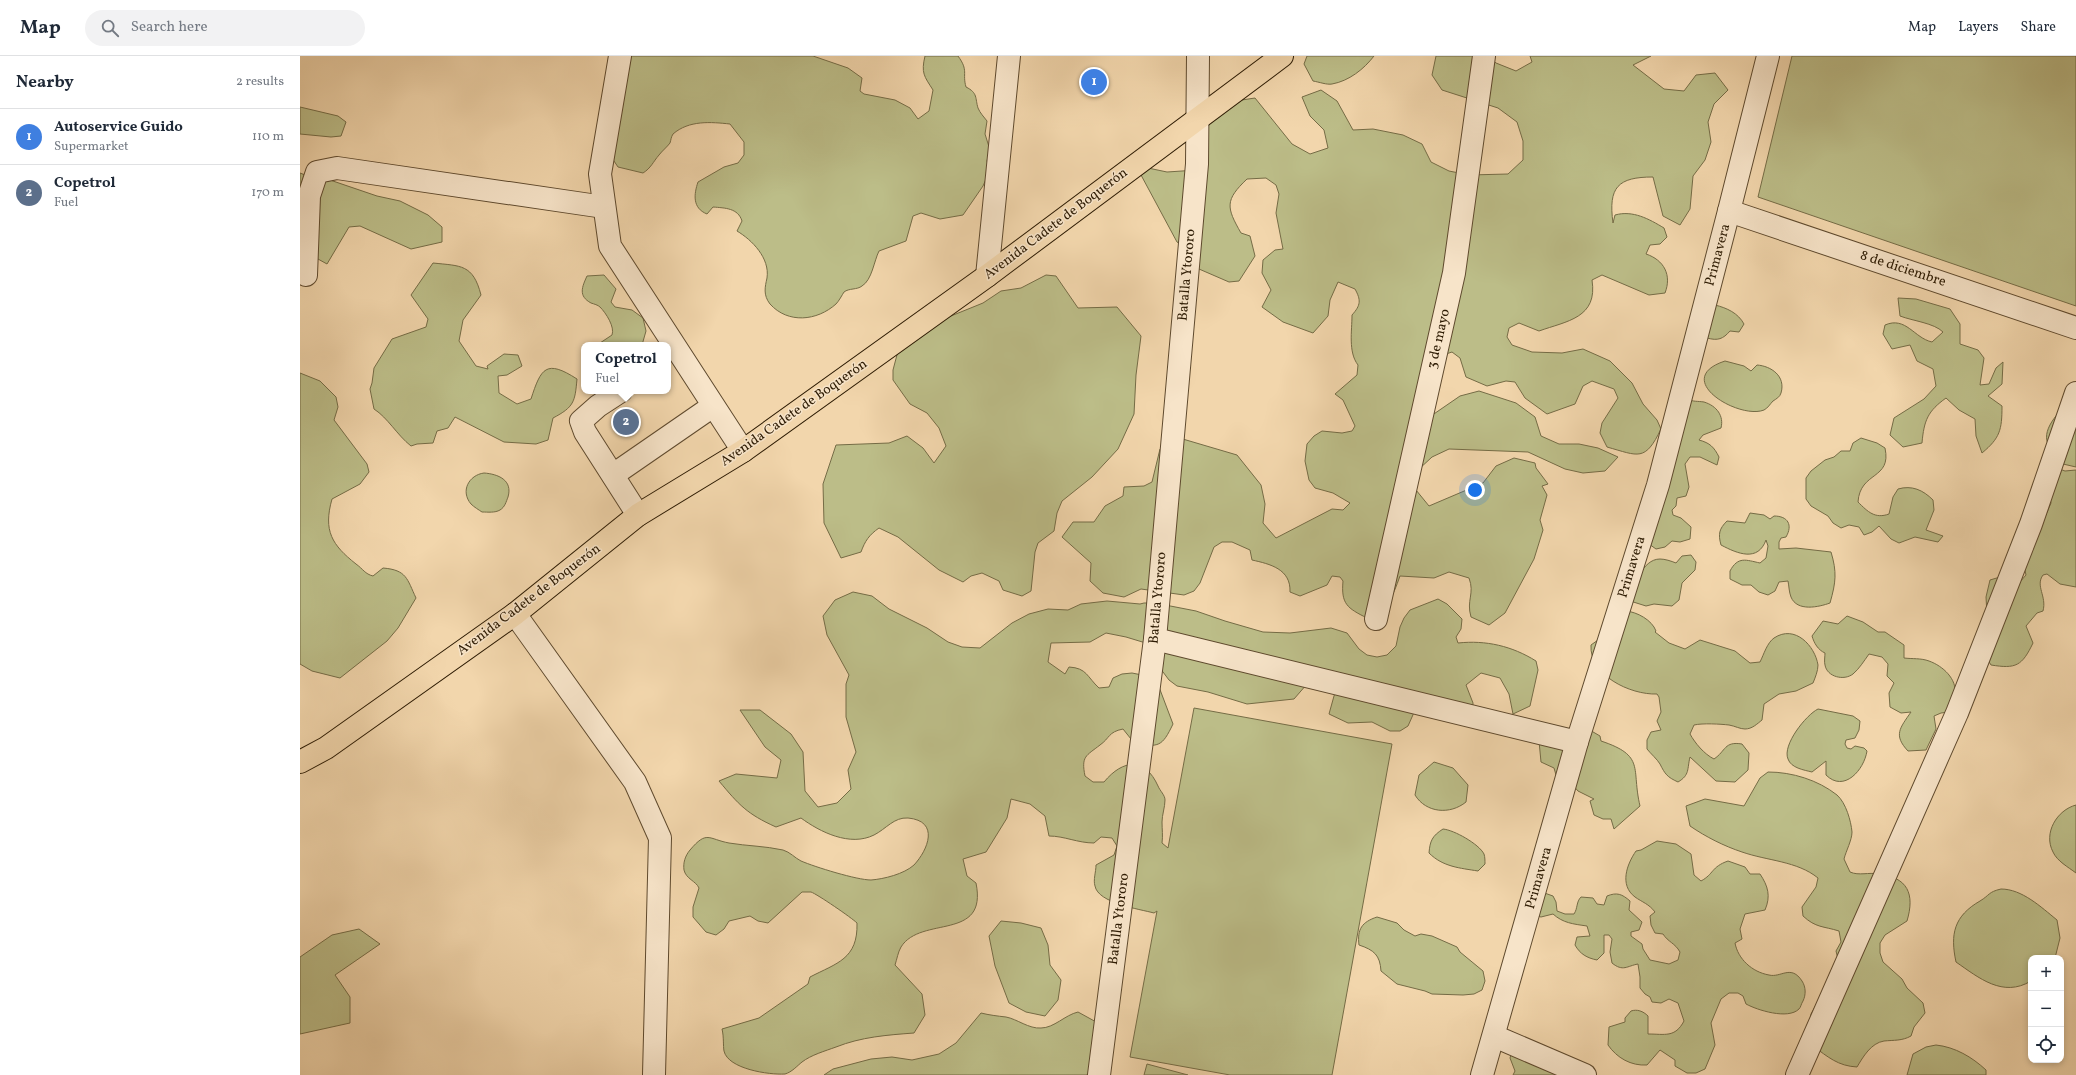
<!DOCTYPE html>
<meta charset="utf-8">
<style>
body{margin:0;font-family:Vollkorn,serif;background:#f2f2f3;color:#1f2937}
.controls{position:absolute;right:12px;bottom:12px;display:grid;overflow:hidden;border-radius:8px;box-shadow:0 2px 6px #0003}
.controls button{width:36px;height:36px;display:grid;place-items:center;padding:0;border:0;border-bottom:1px solid #e0e1e3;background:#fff;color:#1f2937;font:20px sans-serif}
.you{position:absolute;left:1175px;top:434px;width:14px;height:14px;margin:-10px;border:3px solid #fff;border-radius:50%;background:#1a73e8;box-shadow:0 0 0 6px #1a73e833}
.badge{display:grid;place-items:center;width:26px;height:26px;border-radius:50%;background:#1a73e8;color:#fff;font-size:13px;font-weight:700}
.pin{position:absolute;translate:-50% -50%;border:2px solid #fff;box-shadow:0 1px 4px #0006}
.popup{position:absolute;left:281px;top:286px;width:90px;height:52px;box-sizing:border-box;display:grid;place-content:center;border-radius:8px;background:#fff;filter:drop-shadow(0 1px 3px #0005);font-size:13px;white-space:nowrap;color:#747a83}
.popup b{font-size:15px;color:#1f2937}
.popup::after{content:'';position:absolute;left:50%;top:100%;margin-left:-8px;border:8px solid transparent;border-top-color:#fff}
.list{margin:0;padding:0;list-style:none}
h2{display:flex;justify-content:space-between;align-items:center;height:52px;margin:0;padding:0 16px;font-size:17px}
h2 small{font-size:13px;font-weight:400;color:#747a83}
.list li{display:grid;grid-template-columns:26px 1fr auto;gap:12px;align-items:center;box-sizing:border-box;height:56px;padding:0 16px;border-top:1px solid #e0e1e3}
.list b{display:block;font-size:15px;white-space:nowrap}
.list p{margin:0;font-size:13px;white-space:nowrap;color:#747a83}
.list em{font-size:13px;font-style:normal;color:#747a83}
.icon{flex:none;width:22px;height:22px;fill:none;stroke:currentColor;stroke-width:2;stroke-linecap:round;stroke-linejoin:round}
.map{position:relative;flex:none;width:1776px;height:1019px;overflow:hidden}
header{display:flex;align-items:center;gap:24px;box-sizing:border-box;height:56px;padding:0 20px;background:#fff;border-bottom:1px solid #e0e1e3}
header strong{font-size:19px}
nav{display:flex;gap:22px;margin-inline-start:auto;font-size:14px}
.search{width:280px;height:36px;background:#f2f2f3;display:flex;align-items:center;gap:10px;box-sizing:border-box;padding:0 14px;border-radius:22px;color:#747a83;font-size:15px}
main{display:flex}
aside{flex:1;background:#fff}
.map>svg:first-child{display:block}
.green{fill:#bcbd88;stroke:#756c46}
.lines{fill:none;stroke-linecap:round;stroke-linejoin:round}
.minor-casing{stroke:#5f4a2e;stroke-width:24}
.major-casing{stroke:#2e1c04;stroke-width:24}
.minor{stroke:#f7e4c9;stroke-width:22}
.major{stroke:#f2d6ac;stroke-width:22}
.labels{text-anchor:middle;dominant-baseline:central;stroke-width:3;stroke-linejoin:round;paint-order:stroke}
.street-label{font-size:14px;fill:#2e1c04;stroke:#f7e4c9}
</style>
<header>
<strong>Map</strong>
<div class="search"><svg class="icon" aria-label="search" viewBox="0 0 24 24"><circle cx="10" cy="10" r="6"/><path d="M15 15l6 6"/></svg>Search here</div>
<nav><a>Map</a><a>Layers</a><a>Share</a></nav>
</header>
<main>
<aside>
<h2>Nearby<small>2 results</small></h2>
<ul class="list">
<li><span class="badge" style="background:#3f7fe0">1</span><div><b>Autoservice Guido</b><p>Supermarket</p></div><em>110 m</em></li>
<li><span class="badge" style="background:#5c6f8a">2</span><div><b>Copetrol</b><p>Fuel</p></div><em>170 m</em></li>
</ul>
</aside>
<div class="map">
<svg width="1776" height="1019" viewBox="0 0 1776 1019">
<rect width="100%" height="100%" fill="#f2d6ac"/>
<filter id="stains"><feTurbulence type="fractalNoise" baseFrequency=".005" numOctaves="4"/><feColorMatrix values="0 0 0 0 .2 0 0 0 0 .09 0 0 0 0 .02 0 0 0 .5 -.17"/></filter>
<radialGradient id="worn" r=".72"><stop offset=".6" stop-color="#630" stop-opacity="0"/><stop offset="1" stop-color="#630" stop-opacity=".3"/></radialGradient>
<g class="green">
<path d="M323,0H513L548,12L562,22L560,35L564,38L595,44L610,52L618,63L629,55L633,34C624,20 621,17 625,0H658C669,15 662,17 666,31C678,37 675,42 678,52C680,57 684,61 687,65L685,78L690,94L687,105L690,114L683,130L663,159L640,163L621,157L613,160L606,185L579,195C574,205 572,224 562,230C557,234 549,232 544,236C542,239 539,245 536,248C517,265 488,268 470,248C463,239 465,231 467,222C470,202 452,184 437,175L442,165C438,152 425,152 413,151L407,158C392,152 394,138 398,126L424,111L438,107L444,99V86L430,68C411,66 389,64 373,78C371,81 371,84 370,87C367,91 362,95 359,99C353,106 351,112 343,117L318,111L310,99Z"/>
<path d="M1007,0H1074C1064,13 1049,25 1032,28C1027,29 1019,26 1013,25L1004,8Z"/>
<path d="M1136,0H1188L1196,7L1216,15L1232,6L1230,0H1351L1333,9L1364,33L1384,35L1396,19L1415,17L1428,34L1414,48L1408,66L1411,86L1405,104L1393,120L1390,153L1380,169L1363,160L1353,121C1318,121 1308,131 1313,167L1315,159C1333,154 1349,163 1364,172L1367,181L1360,188L1350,189L1346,198C1364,204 1372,219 1365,237L1349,239L1302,219L1292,224C1298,262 1267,265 1239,275L1219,267L1209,272L1207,281L1212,289L1232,296L1262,297L1283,293L1310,305L1332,327L1343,348L1357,364L1361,373C1345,406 1339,400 1307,391L1300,377L1302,367L1318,342L1314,333L1292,325L1283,330L1275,348L1247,358L1225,342L1215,326L1206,325L1187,330L1166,321L1160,302L1152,296L1134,302L1128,362L1160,340L1179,335L1216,347L1235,361L1241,380L1259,388H1279L1298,392L1318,401L1305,415L1283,417L1265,413L1228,396L1149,393L1132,401L1118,414L1116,434L1129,450L1183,427L1196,410L1214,402L1235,407L1236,412L1248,428L1242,430L1247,439L1240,464L1243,474L1234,503L1205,557L1189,569L1171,561C1166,544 1175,538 1169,522L1149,516L1134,522L1100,520C1092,542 1089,551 1067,562C1047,552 1041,548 1043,525L1040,521L1032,520L1027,529L1000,540L990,536C991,513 970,508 952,504L950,494L932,486H922L914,491L900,527L894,535L884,539L841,533L824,541L803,537L790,525L791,507L762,481L773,466H794L805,450L823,440L824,431L844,430L852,426L860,393L876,381L937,399L961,429L965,448L963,467L976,482L1032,453L1043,454L1050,447L1033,437L1015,432L1009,424L1005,405L1007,388L1014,380L1022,375L1042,377L1052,375L1055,370L1043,344L1035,338L1057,319L1058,309C1048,296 1052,275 1052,259C1061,249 1061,244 1055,233L1038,226L1030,244L1028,260L1013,277L983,266L962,251L971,234L962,217L963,204L975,194L983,193L976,157L979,138L976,129L966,122L947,123C925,144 926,151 941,177L950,180L955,200L939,225L929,226L899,213L893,205L891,195L877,186L841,119L848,112L867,116L897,114L901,68L935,45L955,42L992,88L1010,98L1028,92L1024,74L1010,60L1002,41L1021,34L1037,45L1053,74L1073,73L1103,79L1122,88L1131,106L1149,115L1169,119L1208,118L1223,104V85L1217,66L1198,52L1142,34L1132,19Z"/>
<polygon points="1492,0 1776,0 1776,250 1458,141"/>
<polygon points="0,51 38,60 46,66 41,80 31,81 0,78"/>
<polygon points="0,117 18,124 27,123 77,140 100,145 128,159 142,171 142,186 111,193 60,170 49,171 27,208 0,193"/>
<path d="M133,207C161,210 173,208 181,239L163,264L159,285L176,310L188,313L187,310L204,298L218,299L222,310L207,319L198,320L199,337L217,348L231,343C241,312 246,303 277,323C275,346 274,351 253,362L248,384L236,388L204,386L155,361L148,372L137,375L133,387L117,388L111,390C97,379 88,362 74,353L70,333L72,327L74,312L92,283L126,271L128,263L111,239Z"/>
<path d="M304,219L316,233L311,246L315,251L332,254L343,262L346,275L342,289H297L312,279C315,271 306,257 300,251C298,249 294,248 291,247C278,240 282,231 287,220Z"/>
<path d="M746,219L756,220L778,252L817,251L841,280L836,319L834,358L818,393L792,421L762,445L757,457L754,475L738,487L735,496L731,535L722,540L703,534L699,525L682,517L671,520L663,526L639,514L598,481L579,472C569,479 565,485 561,496L541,502L524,467L523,428L536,389L589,387L607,380L623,392L634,407L646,390L639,372L627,357L610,348L593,324V314L598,295L646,262L683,247L701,235L721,232Z"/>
<path d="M1598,242L1616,243L1650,253L1660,268V288L1678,294L1684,302L1680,329L1689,328L1696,312L1703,306L1702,328L1688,340L1702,350C1702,374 1700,382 1682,397L1676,380L1675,363L1659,354L1646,342C1628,355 1624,364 1622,387L1603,391L1590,379L1594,362L1624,343L1636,330L1633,313L1617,305L1610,289L1592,293L1583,278L1585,269C1606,260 1614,282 1632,286L1643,276C1634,267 1613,265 1600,260Z"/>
<path d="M1415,249C1427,252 1438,257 1444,268L1439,276L1430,275C1423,283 1418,285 1407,282Z"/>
<path d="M1425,305L1444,310L1451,315L1457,309C1471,310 1486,320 1481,337C1480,341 1476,343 1473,345C1470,348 1468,352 1464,354C1439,364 1370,323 1425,305Z"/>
<path d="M0,317L20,325L36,341L38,351L34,364L67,408L69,416L60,428L32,443C23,475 32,489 56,508C63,513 65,518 73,520L83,512C107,514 107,523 116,542L98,572L87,585L40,622L12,615L0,608Z"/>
<path d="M1776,338V411L1763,408C1758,402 1749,394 1747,385C1743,368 1766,350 1776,338Z"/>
<path d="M1388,343C1393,346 1398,345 1404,346C1417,350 1424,360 1421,372L1403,379L1399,384C1410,387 1414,391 1419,401L1417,409L1400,401H1390L1385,408L1389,431L1386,440L1377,442L1376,450L1372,454L1373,459L1381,462L1391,471L1390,483L1380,486L1372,485L1365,491L1356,493L1349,488Z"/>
<path d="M1561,382L1577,387L1585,392C1592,424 1560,415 1558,446C1568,456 1575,463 1589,458L1593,441L1598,433C1612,429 1623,434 1633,444L1634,454L1626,474L1643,480L1638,486L1615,481L1599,487L1591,483L1579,470L1572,476L1564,479L1559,471L1549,469L1541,472L1533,467L1528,460L1511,450L1506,443V422L1511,415L1525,404L1534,401L1541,395H1550L1553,387Z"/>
<path d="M1757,412L1765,415L1776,414V531L1760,528L1747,518L1743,519C1735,530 1747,540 1743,555L1737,557L1726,570L1733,587C1722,610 1716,613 1691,609L1682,594L1687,559L1686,541L1690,524L1700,521L1719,527L1726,519L1724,510L1751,447L1749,437Z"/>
<path d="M184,417C198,418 213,424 208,441C206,446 205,451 200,454C195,457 188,456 182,456C179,454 174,451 171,448C160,435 169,419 184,417Z"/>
<path d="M1450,457L1464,459L1470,463L1474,460C1488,460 1493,469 1486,481L1481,482L1479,486V493L1496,492L1531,496C1537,516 1536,526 1530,547C1519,551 1497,556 1491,541C1489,536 1489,530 1488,525L1479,526L1475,535L1468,539L1459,536L1451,529H1442L1430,523V515C1438,500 1446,504 1460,507L1466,502L1468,490L1466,484C1458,506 1438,498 1421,489C1418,478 1419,473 1427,465L1445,467Z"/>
<path d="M1391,499L1396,506L1395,514L1382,527L1379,544L1372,550L1354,548L1346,550L1327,544C1334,531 1342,503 1360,503C1365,503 1371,505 1376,507L1382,500Z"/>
<path d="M553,536L572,540L589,553L627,572L648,586L662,591L680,592L712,567L729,558L748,553L768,554L781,548L807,545L840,548L844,547H855L896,555L925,565L963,576L990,577L1031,572L1047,577L1059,593L1067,599L1077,601L1087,599L1096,590L1100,571L1104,562L1110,554L1138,543L1147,548L1162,563L1161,573L1156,581L1158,587C1186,584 1212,590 1236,605L1238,614L1230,650L1213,658L1209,638L1200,622L1181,617L1166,629L1173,647L1172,666L1116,652L1108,670L1100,675H1090L1072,666L1048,667L1029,658L1034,640L1041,622L1007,628L994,643L947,648L908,636L877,630L869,624L857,608L849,588L826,581L806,577L790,586L751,587L748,606L765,618L769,611C787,612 787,621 799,632L809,631L813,622L822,618L832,617L842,619L859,631L873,668C862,691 859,691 835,688L823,673C808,676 810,682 800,689C786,700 781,700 785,720L793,726H804C823,703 845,701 858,730C860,735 865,739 865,744C865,751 862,759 862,766C862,773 863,780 862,787L868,792L894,652L1092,688L1032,1019H930L830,1001L857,855L854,857C839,853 798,847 795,830C793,824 796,816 796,809L814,799L817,790L812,782L801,781L794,787C778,787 764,780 749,780L745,760L730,748L711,743L707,762L686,796L663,803L667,820L676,827C688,886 621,859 601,891C598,896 597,903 595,909L622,938L625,959L614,977C587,979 561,981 536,991C525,995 511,999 502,1006C497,1010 492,1016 485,1018C469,1019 428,1013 424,995C423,990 424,981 422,973L459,962L508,928L510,921C537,907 558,903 557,867C552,862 517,838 511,836C508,836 505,836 502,836L468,867L458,865L450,860L429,865L424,873L416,879L406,876L393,861V851L399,832C396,825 386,823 384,814C383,807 385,800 390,794C407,774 408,783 429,787C447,790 465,790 483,794C490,796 495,802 501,805C515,811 557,824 571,824C584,823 604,818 614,809C628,794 640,765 608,762C594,761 586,773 574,779C550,791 520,776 501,762L476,771C447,758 439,749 419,725L436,718L477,722L481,704L465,691L440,654H460L491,678L503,696L505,735L518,751L537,747L551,733L548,714L556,696L546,661V628L549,619L527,579L523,560L535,544Z"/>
<path d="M1326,555C1337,556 1352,564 1356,575L1355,576L1369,587L1385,593L1400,584L1435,595L1450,607L1460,606C1464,598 1467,587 1474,582C1495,568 1515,590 1518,609C1518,615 1515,622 1513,627L1496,635L1479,638L1464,648L1462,664C1457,668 1452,673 1445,673C1440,673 1435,670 1429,669C1420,668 1403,667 1394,669L1390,678C1395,687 1404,698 1414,703C1426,695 1424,685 1442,688L1449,697L1448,714L1435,726L1416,725L1390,701C1387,713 1390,719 1378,726C1367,721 1365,718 1360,708C1357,703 1351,698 1347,693V684L1351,676L1361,674L1357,665L1361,656L1359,641L1357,638C1330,639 1289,619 1291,589L1298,584L1304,567Z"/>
<path d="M1547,560L1563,566L1578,576H1585L1604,589V602C1612,603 1621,602 1629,605C1643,610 1657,623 1655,638C1655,644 1651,651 1649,656L1641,657L1634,660L1636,673L1626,694L1608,695C1593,679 1600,672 1611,656L1601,657L1590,651L1589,637L1594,627L1587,620L1588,608L1582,601L1569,598C1564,605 1559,613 1553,618C1544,625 1527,621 1525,609C1524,606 1525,600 1525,597C1518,594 1514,587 1512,580L1523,565L1538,568Z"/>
<path d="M1518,653L1553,660L1560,665L1559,674L1555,682L1546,684L1545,688L1547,692L1551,693L1555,690L1564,692L1567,695C1564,714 1544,737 1526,719V705L1512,716C1504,714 1491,712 1488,703C1482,689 1506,659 1518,653Z"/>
<path d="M1288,673L1300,680L1301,685C1346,700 1331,712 1340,750L1314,773L1311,763H1303L1294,759L1290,745L1294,743L1278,735L1271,727L1256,719L1254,712L1241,706L1239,685L1258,674Z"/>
<path d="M1134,706L1153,712L1168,729L1166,746C1150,759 1126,757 1115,739L1119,719Z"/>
<path d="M1468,716C1492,716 1518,724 1537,739C1546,747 1551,765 1552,776C1552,784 1546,795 1544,803L1550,816C1559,820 1569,816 1578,818C1608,821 1615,838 1607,865L1585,879L1580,887V897L1583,906L1602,923L1607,932L1623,947L1625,957L1614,971L1611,980C1602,985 1594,984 1584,985C1571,987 1563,1001 1557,1011C1538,1010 1528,1001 1513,990L1510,968L1511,958L1539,907L1536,895L1541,886L1539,875C1523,870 1516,872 1503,860L1502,851L1516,831L1518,822C1497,805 1468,805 1442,796C1424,790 1406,781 1390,770L1386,750L1405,743L1444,750L1460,722Z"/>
<path d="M1776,749V817C1768,811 1757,805 1753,796C1743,777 1757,754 1776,749Z"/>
<path d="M1143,773C1154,774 1179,788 1184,798C1185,801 1185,805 1185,808L1178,815C1160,812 1143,811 1129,797C1130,785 1132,780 1143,773Z"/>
<path d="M1357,785L1376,788L1391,798L1394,819L1401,825C1414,818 1411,811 1428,805L1445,811L1450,818H1460C1468,830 1471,840 1465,854L1445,858L1440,873L1442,883L1435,887C1438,903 1452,916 1469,919C1481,922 1491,908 1502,925C1506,931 1506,939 1503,945C1501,948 1501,951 1499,953C1488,964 1457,954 1446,948L1443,940L1438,937H1429L1421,943L1411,967L1415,989L1405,1013L1396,1017H1387L1375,1010V1004L1360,994L1347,1009C1331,1010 1317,1002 1308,989L1309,971L1325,966V962L1331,955C1337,953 1343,955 1348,960V978C1365,978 1375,982 1384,965L1378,947L1369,943L1361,947L1352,946L1350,941L1345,938L1340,932V921L1338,908C1327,910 1323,916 1312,907L1310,896L1312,883L1309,879H1304V897L1297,904C1287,902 1280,898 1275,889L1277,881L1290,880L1287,870C1273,868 1263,867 1253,858L1241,861L1237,860L1236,834L1253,840L1256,846L1257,855L1265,858H1274C1278,852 1276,846 1281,841L1293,842L1297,848L1304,849L1307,840C1317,836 1322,838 1330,845L1329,854L1342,866L1339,874L1331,876V880L1342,888L1343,893L1350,904L1369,908L1378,904L1380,896C1375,887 1368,886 1363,878L1355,877L1351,869L1350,860L1355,856C1349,848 1342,846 1335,841C1319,829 1327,808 1336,795L1341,794Z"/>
<path d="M1701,833C1722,833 1741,851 1757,864L1760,882L1755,902H1731V925C1703,942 1679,922 1656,906C1650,878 1654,860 1680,845C1690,839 1688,836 1701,833Z"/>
<path d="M1077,861L1097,867L1104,874L1115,880L1121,878L1132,880L1157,891L1160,896L1183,915L1185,925L1182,934L1174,938L1163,939L1132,938L1125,935L1097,928L1081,915C1080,899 1074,894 1059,889C1057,873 1062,866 1077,861Z"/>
<polygon points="701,865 721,867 741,872 748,889 750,909 761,924 758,944 745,960 726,956 709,947 695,910 689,880"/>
<polygon points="59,873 80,888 35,919 50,941 50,967 0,978 0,901 32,879"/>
<path d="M778,956L798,967L797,1016L786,1019H524L533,1013L571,1003L592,1001L612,1004L639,998L656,987L681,957C689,959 697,960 706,961C717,963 729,973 741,972C754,972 765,959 778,956Z"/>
<path d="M1636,989C1655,991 1672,1001 1686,1014V1019H1607L1613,998L1626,991Z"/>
<polygon points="1212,995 1255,1015 1257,1019 1213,1019 1215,1015 1210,1002"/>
<polygon points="847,1008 888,1019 844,1019"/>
</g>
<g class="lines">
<defs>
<g id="minor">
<polyline points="320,0 300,118 310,190 443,395"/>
<polyline points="1429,155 1776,272"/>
<polyline points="6,219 9,140 17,116 37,112 304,151"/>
<polyline points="687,220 709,0"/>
<polyline points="321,335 298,350 281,365 285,376 338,459"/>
<polyline points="313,419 413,350"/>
<polyline points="215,558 335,726 360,782 354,1019"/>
<polyline points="1076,563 1154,217 1184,0"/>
<polyline points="855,583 1277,686"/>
<polyline points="1194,980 1285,1019"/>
<polyline points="799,1019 855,583 897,108 898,0"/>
<polyline points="1182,1019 1277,686 1358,429 1429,155 1468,0"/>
<polyline points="1497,1019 1657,657 1731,468 1776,337"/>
</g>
<polyline id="major" points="0,706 26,692 215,558 338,459 443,395 687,220 982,0"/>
</defs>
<use href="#minor" class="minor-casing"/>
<use href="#major" class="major-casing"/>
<use href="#minor" class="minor"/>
<use href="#major" class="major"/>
</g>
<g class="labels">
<g class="street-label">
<text transform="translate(756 168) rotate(-37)">Avenida Cadete de Boquerón</text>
<text transform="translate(1418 199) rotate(-75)">Primavera</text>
<text transform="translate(1603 213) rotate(18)">8 de diciembre</text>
<text transform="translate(887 219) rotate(-85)">Batalla Ytororo</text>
<text transform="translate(1139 283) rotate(-77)">3 de mayo</text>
<text transform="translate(494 357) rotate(-35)">Avenida Cadete de Boquerón</text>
<text transform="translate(1332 511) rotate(-73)">Primavera</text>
<text transform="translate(858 542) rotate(-85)">Batalla Ytororo</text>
<text transform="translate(229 544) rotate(-37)">Avenida Cadete de Boquerón</text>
<text transform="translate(1239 822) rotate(-74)">Primavera</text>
<text transform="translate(819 863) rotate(-83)">Batalla Ytororo</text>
</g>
</g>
<rect width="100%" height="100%" filter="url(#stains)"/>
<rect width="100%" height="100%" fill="url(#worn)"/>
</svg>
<div class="controls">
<button>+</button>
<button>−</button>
<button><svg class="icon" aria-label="locate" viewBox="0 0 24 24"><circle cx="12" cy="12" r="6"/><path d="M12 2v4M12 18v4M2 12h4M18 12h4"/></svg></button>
</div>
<div class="you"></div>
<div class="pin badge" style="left:794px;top:26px;background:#3f7fe0">1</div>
<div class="pin badge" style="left:326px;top:366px;background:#5c6f8a">2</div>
<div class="popup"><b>Copetrol</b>Fuel</div>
</div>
</main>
